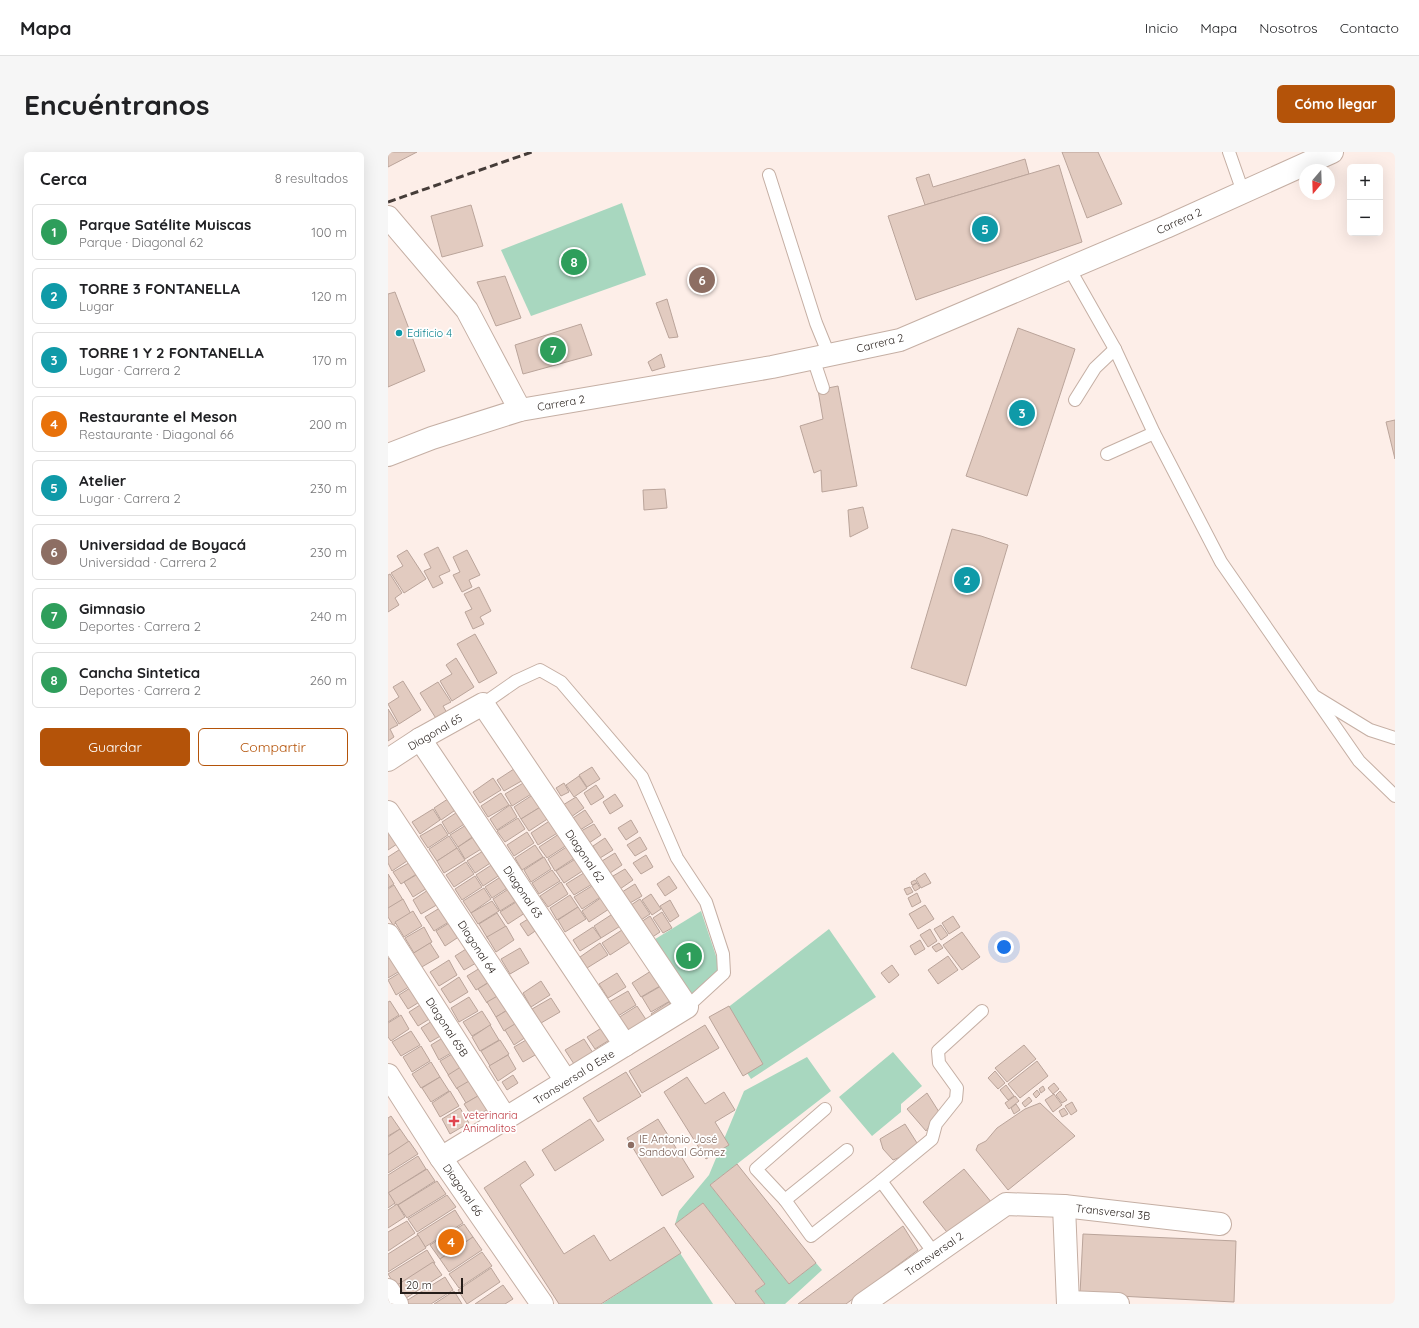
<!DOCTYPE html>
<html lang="es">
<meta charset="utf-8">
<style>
body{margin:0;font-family:Quicksand,sans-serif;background:#f6f6f6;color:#202124}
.controls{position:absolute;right:12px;top:12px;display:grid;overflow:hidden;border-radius:6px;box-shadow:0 4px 16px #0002}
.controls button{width:36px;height:36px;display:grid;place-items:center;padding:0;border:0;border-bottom:1px solid #e0e0e0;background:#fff;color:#202124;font:20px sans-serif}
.compass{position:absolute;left:911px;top:12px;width:36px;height:36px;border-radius:50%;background:#fff;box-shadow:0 4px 16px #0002;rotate:199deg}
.scale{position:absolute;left:12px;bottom:10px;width:63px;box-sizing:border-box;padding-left:4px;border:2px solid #251d19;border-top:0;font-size:11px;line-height:14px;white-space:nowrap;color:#251d19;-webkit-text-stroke:3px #fff;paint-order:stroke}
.you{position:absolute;left:616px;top:795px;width:14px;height:14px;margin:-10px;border:3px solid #fff;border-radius:50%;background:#1a73e8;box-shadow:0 0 0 6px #1a73e833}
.badge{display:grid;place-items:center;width:26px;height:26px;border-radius:50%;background:#b45309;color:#fff;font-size:13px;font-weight:700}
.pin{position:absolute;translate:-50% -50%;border:2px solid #fff;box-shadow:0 1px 4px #0006}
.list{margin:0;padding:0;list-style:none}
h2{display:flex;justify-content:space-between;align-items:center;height:52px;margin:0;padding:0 16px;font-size:17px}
h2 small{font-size:13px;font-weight:400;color:#757577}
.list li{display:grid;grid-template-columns:26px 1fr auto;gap:12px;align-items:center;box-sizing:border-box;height:56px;margin:0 8px 8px;padding:0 8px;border:1px solid #e0e0e0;border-radius:6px}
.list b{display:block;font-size:15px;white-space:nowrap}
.list p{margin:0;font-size:13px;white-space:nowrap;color:#757577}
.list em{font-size:13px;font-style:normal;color:#757577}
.actions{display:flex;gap:8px;padding:12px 16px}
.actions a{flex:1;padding:9px 0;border:1px solid #b45309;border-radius:6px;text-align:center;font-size:14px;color:#b45309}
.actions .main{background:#b45309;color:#fff}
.map{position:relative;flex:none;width:1007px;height:1152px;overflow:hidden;border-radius:6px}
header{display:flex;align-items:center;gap:24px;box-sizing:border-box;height:56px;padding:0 20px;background:#fff;border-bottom:1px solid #e0e0e0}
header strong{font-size:19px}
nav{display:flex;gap:22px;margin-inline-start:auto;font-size:14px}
.intro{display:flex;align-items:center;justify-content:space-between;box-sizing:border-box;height:96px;padding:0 24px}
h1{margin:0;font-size:28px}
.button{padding:10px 18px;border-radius:6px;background:#b45309;color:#fff;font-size:14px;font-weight:700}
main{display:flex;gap:24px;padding:0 24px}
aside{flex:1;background:#fff;border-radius:6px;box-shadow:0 4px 16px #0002}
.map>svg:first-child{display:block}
.green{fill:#a8d7bf}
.building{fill:#e2cbc0;stroke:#baa49a}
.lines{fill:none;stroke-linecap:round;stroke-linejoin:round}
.service-casing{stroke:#c5afa4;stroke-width:14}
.minor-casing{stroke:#c5afa4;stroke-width:24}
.tertiary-casing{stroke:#c5afa4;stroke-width:24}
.service{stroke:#fff;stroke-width:12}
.minor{stroke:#fff;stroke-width:22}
.tertiary{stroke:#fff;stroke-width:22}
.rail{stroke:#453c38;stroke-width:3;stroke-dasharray:8 4;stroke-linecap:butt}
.culture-dot{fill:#0f9aa8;stroke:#fff;stroke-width:1.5}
.health-dot{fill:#e0444e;stroke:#fff;stroke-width:1.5}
.education-dot{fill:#8d6e63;stroke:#fff;stroke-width:1.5}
.labels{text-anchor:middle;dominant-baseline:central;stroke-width:3.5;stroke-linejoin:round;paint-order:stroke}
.street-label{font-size:11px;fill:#251d19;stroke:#fff}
.culture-label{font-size:11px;fill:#0d838f;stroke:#fff;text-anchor:start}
.health-label{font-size:11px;fill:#be3a42;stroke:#fff;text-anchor:start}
.education-label{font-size:11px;fill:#785e54;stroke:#fff;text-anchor:start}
</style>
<header>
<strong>Mapa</strong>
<nav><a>Inicio</a><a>Mapa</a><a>Nosotros</a><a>Contacto</a></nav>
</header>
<div class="intro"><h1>Encuéntranos</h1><a class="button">Cómo llegar</a></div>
<main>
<aside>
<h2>Cerca<small>8 resultados</small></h2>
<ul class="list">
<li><span class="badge" style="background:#2e9e5b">1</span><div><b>Parque Satélite Muiscas</b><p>Parque · Diagonal 62</p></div><em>100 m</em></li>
<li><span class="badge" style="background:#0f9aa8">2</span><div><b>TORRE 3 FONTANELLA</b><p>Lugar</p></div><em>120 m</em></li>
<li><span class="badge" style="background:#0f9aa8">3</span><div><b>TORRE 1 Y 2 FONTANELLA</b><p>Lugar · Carrera 2</p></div><em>170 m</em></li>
<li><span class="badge" style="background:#e8710a">4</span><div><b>Restaurante el Meson</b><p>Restaurante · Diagonal 66</p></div><em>200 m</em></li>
<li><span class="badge" style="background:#0f9aa8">5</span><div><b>Atelier</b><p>Lugar · Carrera 2</p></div><em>230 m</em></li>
<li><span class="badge" style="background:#8d6e63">6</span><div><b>Universidad de Boyacá</b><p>Universidad · Carrera 2</p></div><em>230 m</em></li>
<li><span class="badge" style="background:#2e9e5b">7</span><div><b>Gimnasio</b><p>Deportes · Carrera 2</p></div><em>240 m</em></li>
<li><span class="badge" style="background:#2e9e5b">8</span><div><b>Cancha Sintetica</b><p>Deportes · Carrera 2</p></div><em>260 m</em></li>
</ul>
<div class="actions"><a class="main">Guardar</a><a>Compartir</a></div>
</aside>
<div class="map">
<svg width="1007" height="1152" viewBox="0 0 1007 1152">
<rect width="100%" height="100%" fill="#fdeee8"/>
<g class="green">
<polygon points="234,51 258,123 143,164 113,98"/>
<polygon points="313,759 333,819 302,844 264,789"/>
<polygon points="441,777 488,845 363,927 325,867"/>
<polygon points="505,900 534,934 513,952 513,960 484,984 451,945"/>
<polygon points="419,905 443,939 322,1033 401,1132 428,1111 434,1118 397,1152 377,1152 367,1139 377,1132 315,1051 287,1072 291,1059 321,1023 356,939"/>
<polygon points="292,1101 325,1152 214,1152"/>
</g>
<g class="building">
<polygon points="0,0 29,0 0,15"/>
<polygon points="674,0 710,0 734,52 699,66"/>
<polygon points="637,7 641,22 537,53 528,26 541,22 545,35"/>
<polygon points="671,13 694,90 528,148 500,64"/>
<polygon points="83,53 95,94 54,105 43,64"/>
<polygon points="117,124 133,166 108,174 89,130"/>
<polygon points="7,140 37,219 0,235 0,142"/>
<polygon points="279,147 290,185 281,186 268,151"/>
<polygon points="193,172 204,203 135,222 127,193"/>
<polygon points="630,176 687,197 639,344 578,324"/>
<polygon points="273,202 277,215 264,219 260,210"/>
<polygon points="450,234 469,334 434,340 433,318 426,321 412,274 435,267 430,238"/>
<polygon points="1007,268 1007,307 998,270"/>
<polygon points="277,337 279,356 256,358 255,338"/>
<polygon points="475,355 480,376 462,385 460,358"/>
<polygon points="564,377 593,384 620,393 578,534 523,516"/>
<polygon points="50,395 62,419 51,424 55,431 45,436 36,419 43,416 36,402"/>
<polygon points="19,398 38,427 16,441 3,421 15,414 9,404"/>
<polygon points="79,398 92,423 81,428 84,435 74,440 65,423 72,420 65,405"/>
<polygon points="2,422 14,441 7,446 11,453 0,460 0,423"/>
<polygon points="91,435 103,459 92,465 96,472 85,477 77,460 84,457 76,442"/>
<polygon points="87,482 109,521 91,531 69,492"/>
<polygon points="68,506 86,535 64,549 52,529 64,522 58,513"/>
<polygon points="15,529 33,558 11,572 0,552 11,545 5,535"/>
<polygon points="50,530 63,550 55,554 59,561 49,568 32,541"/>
<polygon points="0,557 10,573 2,577 6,585 0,589"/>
<polygon points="129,615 137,627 116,639 109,628"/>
<polygon points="204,615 212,627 199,635 191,623"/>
<polygon points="191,624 199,636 186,645 178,633"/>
<polygon points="105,626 113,638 92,651 85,640"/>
<polygon points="137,630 145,641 124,654 117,642"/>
<polygon points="176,631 181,640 173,644 168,636"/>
<polygon points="208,633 216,645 203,653 196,641"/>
<polygon points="113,641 121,653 100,665 93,654"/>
<polygon points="146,642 154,654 133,667 126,655"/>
<polygon points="227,642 235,654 222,662 215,650"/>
<polygon points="66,643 73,654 53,668 46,656"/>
<polygon points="188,645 196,656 183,665 175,653"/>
<polygon points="122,653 129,665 109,678 102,667"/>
<polygon points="154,654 161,666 141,679 133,667"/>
<polygon points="45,657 52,668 32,682 24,670"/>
<polygon points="74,657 81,669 61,682 54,670"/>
<polygon points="197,658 205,670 192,678 185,666"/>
<polygon points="130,666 137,677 117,690 109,679"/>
<polygon points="163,668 171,680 150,693 143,681"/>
<polygon points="243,668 250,680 238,688 230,676"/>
<polygon points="83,670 90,681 70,695 62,683"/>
<polygon points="53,672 60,683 40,696 32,684"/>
<polygon points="206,672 213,683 201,691 193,679"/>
<polygon points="4,679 12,690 0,698 0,681"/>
<polygon points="139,680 146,691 126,704 119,693"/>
<polygon points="90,682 98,694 77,707 70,695"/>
<polygon points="171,682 179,693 159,706 151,695"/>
<polygon points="61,684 69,696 49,709 41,697"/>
<polygon points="252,685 259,697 247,704 239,693"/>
<polygon points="217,686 225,698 212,706 205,694"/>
<polygon points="147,693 155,705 134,718 127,706"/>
<polygon points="17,694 25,705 4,719 0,711 0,705"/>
<polygon points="180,694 188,705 167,719 160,707"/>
<polygon points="69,696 77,708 56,721 49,709"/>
<polygon points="100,696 107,708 87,721 79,709"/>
<polygon points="227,701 234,713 222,721 214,709"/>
<polygon points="258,703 265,715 253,722 245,711"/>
<polygon points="156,705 163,717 143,730 136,718"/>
<polygon points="189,706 196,718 176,731 168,719"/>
<polygon points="26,708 33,719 13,732 5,720"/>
<polygon points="78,710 86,722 66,735 58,723"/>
<polygon points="108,710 115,721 95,734 88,723"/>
<polygon points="237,717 245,728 232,737 225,724"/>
<polygon points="164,718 172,729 151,742 144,731"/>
<polygon points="35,719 44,733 25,745 16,730"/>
<polygon points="199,719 206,731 186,743 178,732"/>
<polygon points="537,721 543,731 533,736 528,727"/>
<polygon points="0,722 6,732 0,736"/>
<polygon points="117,722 124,733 104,746 97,735"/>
<polygon points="87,724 94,735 74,748 67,737"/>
<polygon points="281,724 289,736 277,744 269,732"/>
<polygon points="527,728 529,731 524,733 523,730"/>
<polygon points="173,730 180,742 160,755 152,744"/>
<polygon points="529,731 532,736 527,739 524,734"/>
<polygon points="207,732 214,744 194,757 186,745"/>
<polygon points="247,732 254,744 242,751 234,740"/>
<polygon points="6,733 15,748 0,757 0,737"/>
<polygon points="125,734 133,746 112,759 105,747"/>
<polygon points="522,735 525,740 519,743 516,737"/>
<polygon points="43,736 52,751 33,762 25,748"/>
<polygon points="96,736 103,747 83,761 75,749"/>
<polygon points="529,741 533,750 524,755 520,746"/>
<polygon points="263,742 273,757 264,763 254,748"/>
<polygon points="182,743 190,755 169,768 162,756"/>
<polygon points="214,745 221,757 201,770 194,759"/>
<polygon points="15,747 23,762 5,773 0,765 0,756"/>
<polygon points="133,747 140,759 120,772 112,760"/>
<polygon points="252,747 262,762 253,768 243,753"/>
<polygon points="282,748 291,764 282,770 272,754"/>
<polygon points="104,749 111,759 90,772 83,761"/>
<polygon points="537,753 546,767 530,777 521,762"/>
<polygon points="55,754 64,768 46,779 37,765"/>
<polygon points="190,755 198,767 177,780 170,768"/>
<polygon points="25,759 34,774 16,785 7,770"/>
<polygon points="274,760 284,776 275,781 265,766"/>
<polygon points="109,761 118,775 100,787 91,772"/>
<polygon points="226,761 234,773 213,786 206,774"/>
<polygon points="145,764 153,775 140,784 132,772"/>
<polygon points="262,764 272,780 263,786 253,770"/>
<polygon points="565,764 572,775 561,782 554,771"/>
<polygon points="66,768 75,782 57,794 48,779"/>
<polygon points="553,773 560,783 553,788 546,777"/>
<polygon points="118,774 126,788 108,800 99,785"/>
<polygon points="36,775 44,790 26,801 17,786"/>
<polygon points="205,775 213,786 192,799 185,788"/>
<polygon points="542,777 549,789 540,795 532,783"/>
<polygon points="234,778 242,790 222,803 214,791"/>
<polygon points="574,780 592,805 574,818 555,793"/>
<polygon points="532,788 537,797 527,803 522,794"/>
<polygon points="42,791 51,805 32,816 24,802"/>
<polygon points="212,791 220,803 199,816 192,805"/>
<polygon points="551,791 555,796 548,800 544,795"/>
<polygon points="86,792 95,807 76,818 67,804"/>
<polygon points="132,796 141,811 122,822 113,807"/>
<polygon points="8,801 17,816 0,826 0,807"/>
<polygon points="560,804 570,818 550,832 540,818"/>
<polygon points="61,808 69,823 51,834 42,820"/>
<polygon points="97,813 106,827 88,838 79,824"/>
<polygon points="504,813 511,823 501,831 493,821"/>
<polygon points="18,817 27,831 8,843 0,828"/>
<polygon points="263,819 272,834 253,845 244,831"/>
<polygon points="229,821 238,835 220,846 211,832"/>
<polygon points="71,825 80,840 62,851 53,837"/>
<polygon points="108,826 117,840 99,851 90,837"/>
<polygon points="153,829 162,843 143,855 135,841"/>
<polygon points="30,831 38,846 20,857 11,843"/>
<polygon points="273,834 282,849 263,860 254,845"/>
<polygon points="118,839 127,853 108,865 99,850"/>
<polygon points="240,839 248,853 230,864 221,850"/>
<polygon points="81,845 90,859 71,870 63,856"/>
<polygon points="163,846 172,860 153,871 144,857"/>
<polygon points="40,848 48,863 30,874 21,860"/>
<polygon points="2,849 11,863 0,870 0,850"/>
<polygon points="281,850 287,860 270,871 263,862"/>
<polygon points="126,854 135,868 116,879 108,865"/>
<polygon points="249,854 259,869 239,880 230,866"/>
<polygon points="341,854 375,912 355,924 321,865"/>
<polygon points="94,859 103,873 84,884 75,870"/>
<polygon points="13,863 21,877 3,889 0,885 0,871"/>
<polygon points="52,864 61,879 42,890 33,876"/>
<polygon points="135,867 144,881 126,893 117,878"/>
<polygon points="102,873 111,888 92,899 84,885"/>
<polygon points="317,873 331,896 254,941 241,919"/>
<polygon points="215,875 223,887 207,897 199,885"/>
<polygon points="23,879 32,893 13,904 4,890"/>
<polygon points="61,882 70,897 51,908 43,893"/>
<polygon points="145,884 154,899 135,910 126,895"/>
<polygon points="196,887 205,901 186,912 177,898"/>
<polygon points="112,888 121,902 102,914 93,899"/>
<polygon points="636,893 648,907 619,930 607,916"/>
<polygon points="33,894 42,909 24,920 15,905"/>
<polygon points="71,898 79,912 61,924 52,909"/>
<polygon points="120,903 128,917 110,929 101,914"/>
<polygon points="649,909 660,924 632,946 620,932"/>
<polygon points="43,910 52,925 33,936 24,922"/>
<polygon points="79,911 87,926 69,937 60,923"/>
<polygon points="607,919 617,931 610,937 600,926"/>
<polygon points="238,920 253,944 210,970 195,946"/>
<polygon points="125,923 130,931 119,938 114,930"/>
<polygon points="52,925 61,939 43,950 34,936"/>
<polygon points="88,925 97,940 78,951 69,936"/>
<polygon points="299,925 317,952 336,940 347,958 327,970 341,993 318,1007 276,940"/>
<polygon points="666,931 671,937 665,942 660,936"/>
<polygon points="618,933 626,944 620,948 612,938"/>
<polygon points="655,934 657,938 653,941 651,937"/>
<polygon points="649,938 652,942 648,946 645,942"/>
<polygon points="62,939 71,954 52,965 44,951"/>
<polygon points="672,939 679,948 674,951 668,943"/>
<polygon points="95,941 104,955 85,966 76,952"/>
<polygon points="539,941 551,960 538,979 519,957"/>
<polygon points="666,942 674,953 665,960 657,948"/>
<polygon points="627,944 631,949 621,957 617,951"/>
<polygon points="641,945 644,949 637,955 634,951"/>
<polygon points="684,950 689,959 683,963 677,954"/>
<polygon points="652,951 687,984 620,1038 588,998 590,993 598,989 609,976 637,957"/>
<polygon points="628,952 632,958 626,962 623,956"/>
<polygon points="72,956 81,971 62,982 54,967"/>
<polygon points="676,956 680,962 674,965 671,959"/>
<polygon points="3,964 12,977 0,984 0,966"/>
<polygon points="202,967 216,988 167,1019 154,998"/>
<polygon points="270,967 306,1025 274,1044 239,986"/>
<polygon points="517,972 529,991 520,1002 505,1008 495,997 492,987"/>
<polygon points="12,977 21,990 0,1003 0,985"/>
<polygon points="21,989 30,1002 0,1021 0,1003"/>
<polygon points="30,1004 38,1017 0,1041 0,1023"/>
<polygon points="137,1009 146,1023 132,1033 176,1102 206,1083 222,1109 276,1075 293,1101 213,1152 171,1152 96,1036"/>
<polygon points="349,1012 428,1111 401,1132 322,1033"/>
<polygon points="39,1017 47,1029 8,1054 0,1041"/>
<polygon points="576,1017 604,1051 562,1084 535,1050"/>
<polygon points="49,1029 58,1042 19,1066 10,1053"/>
<polygon points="0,1040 7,1051 0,1056"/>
<polygon points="59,1043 68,1055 29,1080 20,1067"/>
<polygon points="315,1051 377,1132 367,1139 377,1152 348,1152 287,1072"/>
<polygon points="9,1052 17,1065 0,1076 0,1058"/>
<polygon points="67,1058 75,1071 37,1095 29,1082"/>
<polygon points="19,1069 27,1081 0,1099 0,1080"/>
<polygon points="76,1072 85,1085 52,1107 42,1093"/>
<polygon points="515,1074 530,1098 458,1152 410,1152"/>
<polygon points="695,1082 848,1089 846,1150 692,1142"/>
<polygon points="30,1083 38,1096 0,1120 0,1102"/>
<polygon points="85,1085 94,1098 61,1120 52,1107"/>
<polygon points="39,1098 47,1111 8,1135 0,1122"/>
<polygon points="94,1100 104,1114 71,1136 61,1122"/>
<polygon points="45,1110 54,1123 15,1148 6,1135"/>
<polygon points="103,1116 112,1130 79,1152 70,1138"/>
<polygon points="57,1125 65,1138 43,1152 20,1152 18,1149"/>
<polygon points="115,1133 125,1147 117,1152 87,1152"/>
<polygon points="66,1139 74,1152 46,1152"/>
</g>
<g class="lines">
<defs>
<g id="service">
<polyline points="841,0 855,40"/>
<polyline points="381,23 428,171 441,203"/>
<polyline points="681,116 727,197 766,281 833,410 971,609 1007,644"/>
<polyline points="425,206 435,236"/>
<polyline points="687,248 707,216 727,197"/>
<polyline points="719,302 766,281"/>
<polyline points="928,545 982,578 1007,586"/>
<polyline points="95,552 128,529 152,518 173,530 254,625 289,706 318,750 335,802 336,821 299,855"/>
<polyline points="437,957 368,1017 397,1048 423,1084 493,1029 546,1101"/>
<polyline points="493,1029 544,987 548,972 568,947 569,936 551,911 550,899 594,859"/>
<polyline points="397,1048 459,998"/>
</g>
<g id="minor">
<polyline points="0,65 79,158 132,258"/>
<polyline points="32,587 237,893"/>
<polyline points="0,608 32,587 95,552 299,855 53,1006"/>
<polyline points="0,660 178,929"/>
<polyline points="0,783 118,967"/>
<polyline points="0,923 53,1006 154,1152"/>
<polyline points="676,1054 680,1152"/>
<polyline points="0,1138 9,1152"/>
<polyline points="680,1150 730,1152"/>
<polyline points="475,1152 618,1052 676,1054 832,1072"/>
</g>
<polyline id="tertiary" points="0,303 44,286 132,258 384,215 512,188 778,75 944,0"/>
</defs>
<use href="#service" class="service-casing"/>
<use href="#minor" class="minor-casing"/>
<use href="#tertiary" class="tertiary-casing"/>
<use href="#service" class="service"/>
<use href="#minor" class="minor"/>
<use href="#tertiary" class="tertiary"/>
<polyline class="rail" points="0,50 144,0"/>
</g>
<circle class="culture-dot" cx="11" cy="181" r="4"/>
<path class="health-dot" d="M64 963h4v4h4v4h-4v4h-4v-4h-4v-4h4z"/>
<circle class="education-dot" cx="243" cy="993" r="4"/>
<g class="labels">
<g class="street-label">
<text transform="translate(791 69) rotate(-24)">Carrera 2</text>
<text transform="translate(492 191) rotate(-14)">Carrera 2</text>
<text transform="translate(173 251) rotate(-10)">Carrera 2</text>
<text transform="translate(47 580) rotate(-30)">Diagonal 65</text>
<text transform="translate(197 704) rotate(56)">Diagonal 62</text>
<text transform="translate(135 740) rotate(56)">Diagonal 63</text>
<text transform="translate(89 795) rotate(57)">Diagonal 64</text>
<text transform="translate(59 875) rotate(57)">Diagonal 65B</text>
<text transform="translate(186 925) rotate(-32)">Transversal 0 Este</text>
<text transform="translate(75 1038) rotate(55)">Diagonal 66</text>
<text transform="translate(725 1060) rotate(6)">Transversal 3B</text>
<text transform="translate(546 1102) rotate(-35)">Transversal 2</text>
</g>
<g class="culture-label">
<text x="19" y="181">Edificio 4</text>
</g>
<g class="health-label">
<text x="75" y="963">veterinaria<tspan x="75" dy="13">Animalitos</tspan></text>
</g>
<g class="education-label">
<text x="251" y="987">IE Antonio José<tspan x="251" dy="13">Sandoval Gómez</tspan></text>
</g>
</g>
</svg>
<div class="controls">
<button>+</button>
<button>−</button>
</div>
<svg class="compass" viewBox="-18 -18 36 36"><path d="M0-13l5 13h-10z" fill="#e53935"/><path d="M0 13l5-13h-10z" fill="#757577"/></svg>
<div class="scale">20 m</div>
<div class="you"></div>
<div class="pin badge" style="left:301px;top:804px;background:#2e9e5b">1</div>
<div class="pin badge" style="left:579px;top:428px;background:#0f9aa8">2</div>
<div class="pin badge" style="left:634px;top:261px;background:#0f9aa8">3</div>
<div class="pin badge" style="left:63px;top:1090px;background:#e8710a">4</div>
<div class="pin badge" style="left:597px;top:77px;background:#0f9aa8">5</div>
<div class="pin badge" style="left:314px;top:128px;background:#8d6e63">6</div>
<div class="pin badge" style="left:165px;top:198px;background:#2e9e5b">7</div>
<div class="pin badge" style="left:186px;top:110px;background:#2e9e5b">8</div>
</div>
</main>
